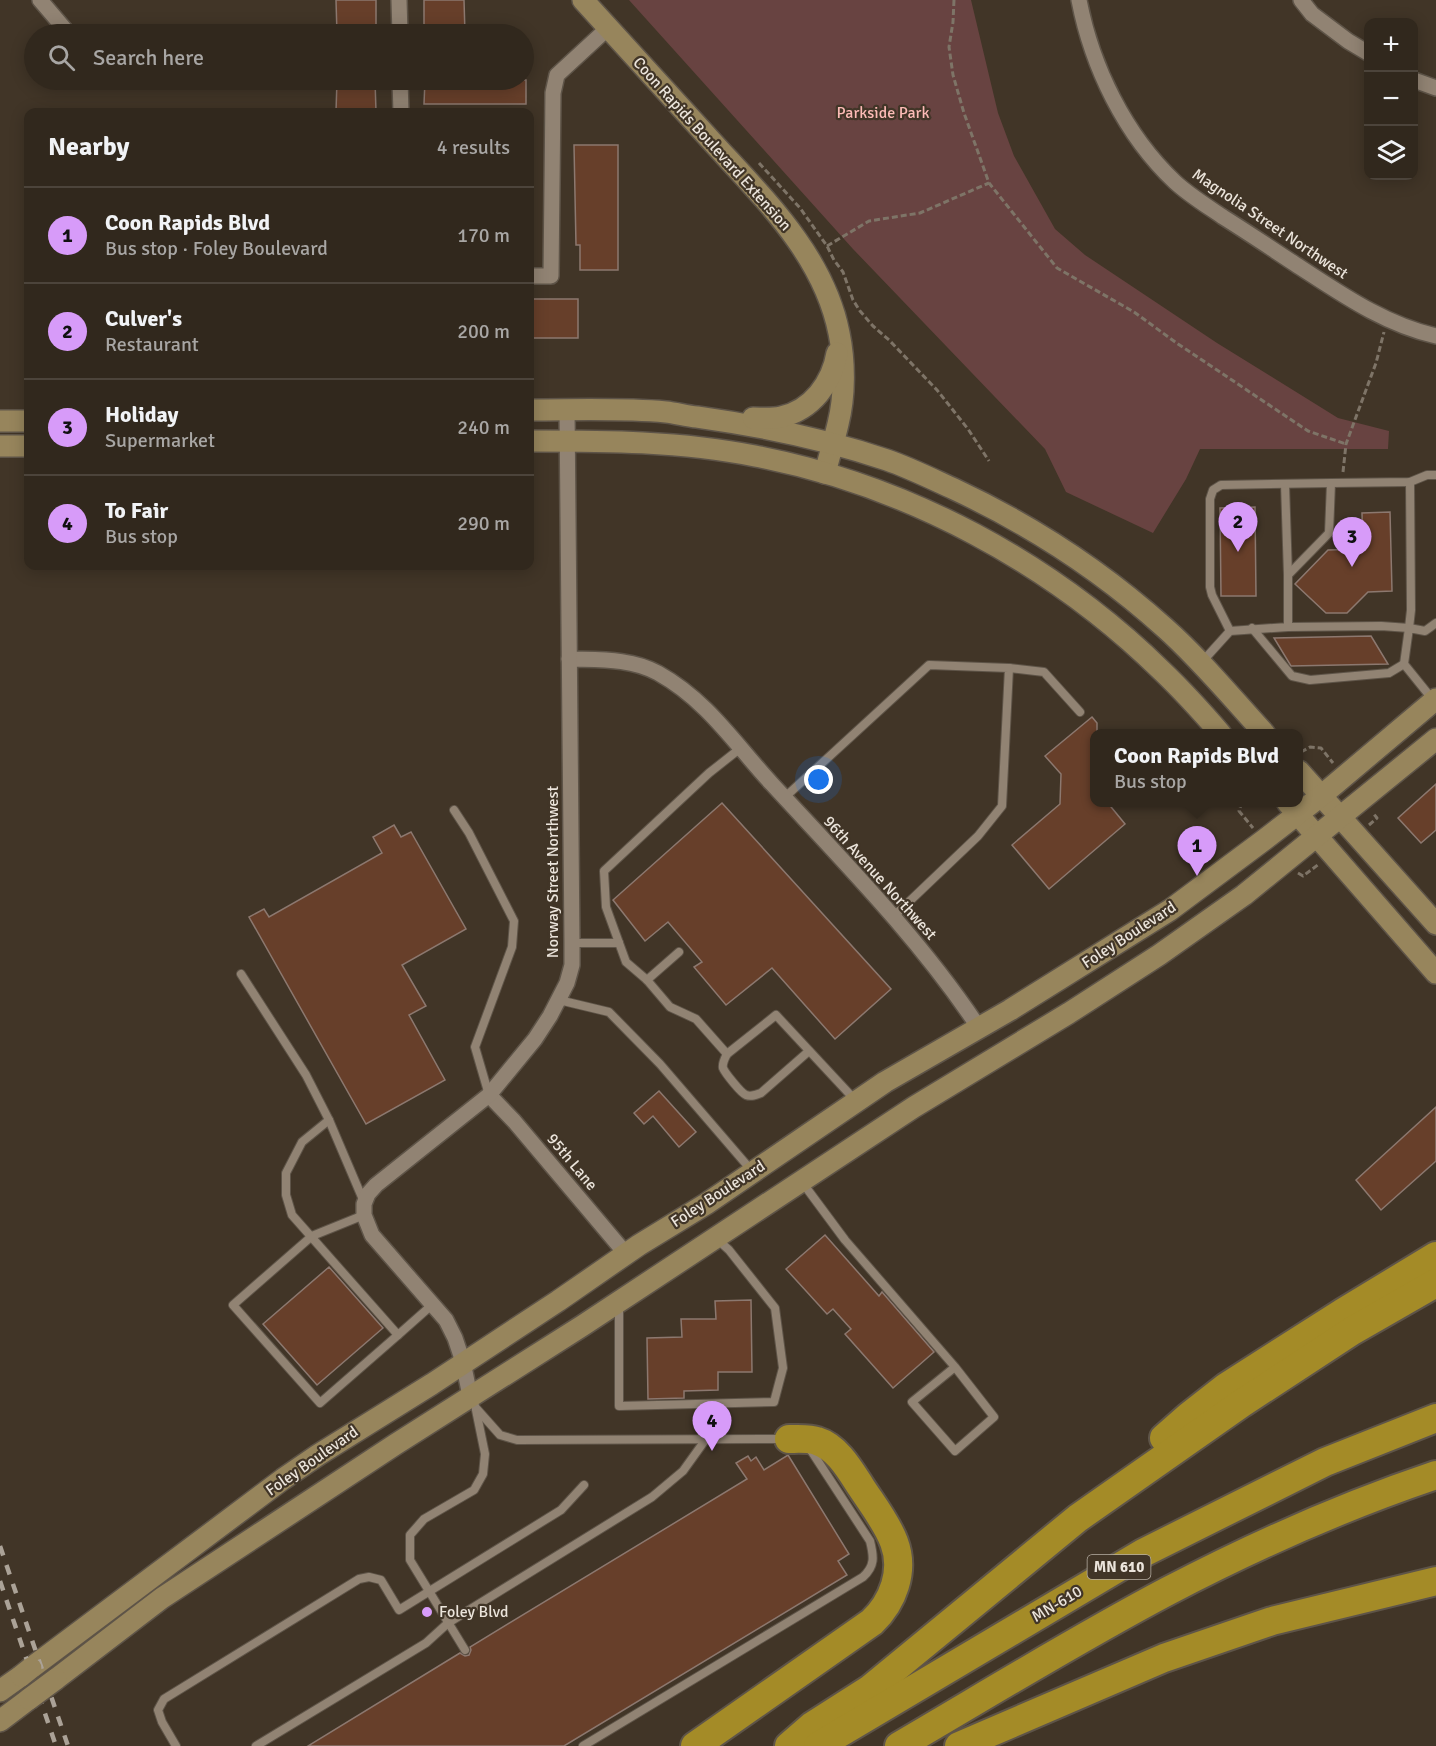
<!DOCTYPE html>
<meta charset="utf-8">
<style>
body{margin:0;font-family:Signika,sans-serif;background:#3d342a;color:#f1f3f6}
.controls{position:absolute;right:18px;top:18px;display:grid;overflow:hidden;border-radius:12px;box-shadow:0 3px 15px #0003}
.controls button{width:54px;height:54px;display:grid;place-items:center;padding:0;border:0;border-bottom:2px solid #4c443b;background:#31281d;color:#f1f3f6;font:30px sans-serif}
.you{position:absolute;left:819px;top:780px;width:21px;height:21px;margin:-15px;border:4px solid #fff;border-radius:50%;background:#1a73e8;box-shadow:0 0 0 9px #1a73e833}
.badge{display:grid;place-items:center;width:39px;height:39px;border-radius:50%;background:#d79bf9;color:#111;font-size:20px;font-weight:700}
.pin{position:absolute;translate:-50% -50px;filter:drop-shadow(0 2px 3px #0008)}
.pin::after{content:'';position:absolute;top:32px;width:21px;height:18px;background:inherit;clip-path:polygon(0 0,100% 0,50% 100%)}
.popup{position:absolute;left:1090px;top:729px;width:213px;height:78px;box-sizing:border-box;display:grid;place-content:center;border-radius:12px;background:#31281d;filter:drop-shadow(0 2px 4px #0005);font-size:20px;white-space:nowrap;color:#a8a6a4}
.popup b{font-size:22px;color:#f1f3f6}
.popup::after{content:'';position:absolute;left:50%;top:100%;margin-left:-12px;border:12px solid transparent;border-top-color:#31281d}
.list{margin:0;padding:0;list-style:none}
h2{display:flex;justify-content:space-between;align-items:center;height:78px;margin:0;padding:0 24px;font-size:26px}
h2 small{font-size:20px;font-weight:400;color:#a8a6a4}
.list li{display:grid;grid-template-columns:39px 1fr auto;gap:18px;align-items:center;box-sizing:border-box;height:96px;padding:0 24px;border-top:2px solid #4c443b}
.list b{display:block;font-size:22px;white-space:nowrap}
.list p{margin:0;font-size:20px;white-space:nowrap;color:#a8a6a4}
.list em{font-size:20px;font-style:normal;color:#a8a6a4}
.icon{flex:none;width:33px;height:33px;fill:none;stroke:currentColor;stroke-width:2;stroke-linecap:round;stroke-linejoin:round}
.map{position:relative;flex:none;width:1436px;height:1746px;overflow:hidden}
.search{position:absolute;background:#31281d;box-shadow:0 3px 15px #0003;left:24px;top:24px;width:510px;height:66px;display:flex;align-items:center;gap:15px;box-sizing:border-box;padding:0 21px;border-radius:33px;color:#a8a6a4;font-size:22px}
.panel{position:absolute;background:#31281d;box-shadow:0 3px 15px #0003;left:24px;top:108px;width:510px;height:462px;border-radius:12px}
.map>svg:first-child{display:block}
.green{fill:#684341}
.building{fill:#673f2a;stroke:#8c786f;stroke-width:1.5}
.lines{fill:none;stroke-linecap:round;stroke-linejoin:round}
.lane-casing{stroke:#5e5448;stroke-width:10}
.street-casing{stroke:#5e5448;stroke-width:18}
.secondary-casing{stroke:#5e5448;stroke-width:24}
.highway-casing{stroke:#5e5448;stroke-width:32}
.path{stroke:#7e7467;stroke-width:3;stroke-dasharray:6 3;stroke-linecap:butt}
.lane{stroke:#918373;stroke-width:8}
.street{stroke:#918373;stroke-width:15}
.secondary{stroke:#97855c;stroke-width:21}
.highway{stroke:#a48b27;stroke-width:28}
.rail{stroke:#aba297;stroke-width:4.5;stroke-dasharray:10 10;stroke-linecap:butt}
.secondary-bridge-casing{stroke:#5e5448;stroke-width:24;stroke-linecap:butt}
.secondary-bridge{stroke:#97855c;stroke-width:21}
.poi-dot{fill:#d79bf9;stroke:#413527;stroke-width:2}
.labels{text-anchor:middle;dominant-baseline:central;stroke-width:4.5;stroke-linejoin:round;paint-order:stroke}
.shield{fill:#413527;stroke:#b8b0a5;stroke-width:1.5}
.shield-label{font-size:15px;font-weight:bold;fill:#ebe4db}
.park-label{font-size:16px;fill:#fcbbb6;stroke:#413527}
.street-label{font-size:16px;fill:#ebe4db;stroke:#413527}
.poi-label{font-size:16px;fill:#ebe4db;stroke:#413527;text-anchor:start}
</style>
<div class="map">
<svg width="1436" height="1746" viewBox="0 0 1436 1746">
<rect width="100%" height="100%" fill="#413527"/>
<polygon class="green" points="629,0 971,0 998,113 1014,156 1055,229 1085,255 1217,343 1338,418 1389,431 1388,449 1200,449 1186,479 1153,533 1066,492 1045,449 853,249"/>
<g class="building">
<polygon points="336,0 376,0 376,34 337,34"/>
<polygon points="424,0 464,0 465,34 424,34"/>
<polygon points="337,80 375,80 376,112 336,112"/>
<polygon points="425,80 526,80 526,104 424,104"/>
<polygon points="574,145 618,145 618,270 580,270 580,245 576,245"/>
<rect x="530" y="299" width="48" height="39"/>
<polygon points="1255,507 1256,596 1221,596 1220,508"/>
<polygon points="1390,512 1392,591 1368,592 1347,613 1326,613 1295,584 1328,550 1363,549 1362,513"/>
<polygon points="1371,636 1388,664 1291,666 1274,638"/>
<polygon points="1092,717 1097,723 1097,734 1095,734 1095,802 1107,802 1125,824 1049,889 1012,845 1060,804 1061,774 1045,756"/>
<polygon points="1436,784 1436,830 1421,843 1398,818"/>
<polygon points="722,803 891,989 835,1039 772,968 726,1005 694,967 702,962 668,922 645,941 613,900"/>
<polygon points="394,825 401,837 411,832 466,929 402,965 426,1006 409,1015 445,1080 366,1124 249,917 264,909 269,917 382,853 373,837"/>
<polygon points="659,1091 696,1132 679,1147 653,1116 644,1124 634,1113"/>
<polygon points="1436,1107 1436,1161 1381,1210 1356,1180"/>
<polygon points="825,1235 879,1296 882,1292 934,1352 893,1388 845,1334 851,1329 833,1309 827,1314 786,1269"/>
<polygon points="329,1267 383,1328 317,1385 263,1324"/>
<polygon points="751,1300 752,1372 718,1372 718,1390 684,1391 684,1398 648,1399 647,1338 682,1337 681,1319 716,1319 715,1301"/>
<polygon points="788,1455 849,1554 838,1561 847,1575 564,1746 308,1746 460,1653 465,1656 469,1655 471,1650 470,1647 747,1479 736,1463 748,1456 751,1461 756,1457 764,1470"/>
</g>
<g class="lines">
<defs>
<g id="lane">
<polyline points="1285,484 1288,575"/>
<polyline points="1288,627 1381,626 1409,628 1411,610 1410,482"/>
<polyline points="1252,628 1292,676 1310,680 1389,673 1404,664"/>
<polyline points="1230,631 1212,595 1210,587 1210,499 1213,490 1221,485 1331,483"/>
<polyline points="1202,662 1230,631 1288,627 1288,575 1329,533 1331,483 1410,482 1427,475 1436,475"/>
<polyline points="1009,668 1044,672 1080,712"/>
<polyline points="1433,700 1404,664 1409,628 1425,631 1436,623"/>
<polyline points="742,747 709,773 604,871 606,907 626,962 647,980 670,1007 696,1019 727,1054 776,1015 856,1101"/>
<polyline points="784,798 929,665 1009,668 1002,806 978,836 893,917"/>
<polyline points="454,810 469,833 514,921 512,947 475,1047 489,1095"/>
<polyline points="572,943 619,943"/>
<polyline points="241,974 306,1075 329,1120 364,1202"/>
<polyline points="647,980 679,952"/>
<polyline points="559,1000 609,1012 660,1064 752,1171"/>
<path d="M727,1054C725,1058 722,1063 723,1068C725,1073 741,1093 746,1095C751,1097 756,1095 761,1093L809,1051"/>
<polyline points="329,1120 302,1142 286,1173 286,1195 292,1215 398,1335 433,1304"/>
<polyline points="802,1182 845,1240 955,1367 912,1402 955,1451 994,1417 955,1367"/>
<polyline points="364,1215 312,1236 233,1305 320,1403 398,1335"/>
<polyline points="619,1306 619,1406 774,1402 783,1368 775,1308 729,1250 717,1239"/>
<polyline points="472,1399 476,1408 500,1435 517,1440 783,1439"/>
<polyline points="465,1650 410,1560 410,1535 424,1519 474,1490 483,1474 485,1454 476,1410"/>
<polyline points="176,1746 162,1722 158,1710 164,1699 359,1579 369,1577 381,1580 399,1610 561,1510 584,1485"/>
<polyline points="256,1746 426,1643 448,1623 652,1497 683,1471 706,1439"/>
<path d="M583,1746L863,1577C875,1566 874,1557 870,1541L812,1452L808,1448"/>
</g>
<g id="street">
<polyline points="40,0 69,34"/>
<polyline points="399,0 400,34"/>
<path d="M1079,0C1092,67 1125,135 1175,182C1189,195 1207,206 1223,217C1247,232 1271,248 1295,264C1340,293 1383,324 1436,336"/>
<polyline points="1301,0 1312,14 1348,41 1368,53"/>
<polyline points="400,80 401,112"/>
<polyline points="1414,80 1436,88"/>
<polyline points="530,276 551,276 553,93 557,75 608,28"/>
<path d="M569,659C599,660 631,658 658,673C708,701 735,744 772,784C844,862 920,939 979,1028"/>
<polyline points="489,1095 514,1121 626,1254"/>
<polyline points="470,1396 463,1362 455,1338 446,1320 372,1235 364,1215 364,1204 368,1194 376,1185 489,1095 535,1039 550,1016 567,983 572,965 572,943 567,410"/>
</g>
<g id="secondary">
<path d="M583,0C624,45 665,90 706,135C759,194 823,252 839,333C845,362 845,396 838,424C834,441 829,457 825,473"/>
<path d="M530,410C575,410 620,408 666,412C676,413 686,416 697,417C761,426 825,439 887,460C910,468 932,479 954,489C1031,525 1102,571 1165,628C1201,660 1232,698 1265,734"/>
<path d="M753,418C762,418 772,419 781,417C812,410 832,383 837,353"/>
<polyline points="0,421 28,421"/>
<path d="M530,441C605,441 680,441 755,456C907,485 1052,563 1162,671C1183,691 1202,712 1221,734"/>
<polyline points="0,446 28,446"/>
<polyline points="1299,771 1436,924"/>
<polyline points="1287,802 1436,973"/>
<polyline points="31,1668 283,1479 318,1455 432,1384 558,1301 639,1245 706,1204 885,1082 1010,1010 1170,910 1264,840 1321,796 1436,699"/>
<polyline points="56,1679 162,1598 396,1444 582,1326 914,1107 1069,1013 1159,955 1244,895 1436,739"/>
<polyline points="0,1691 21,1676"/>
<polyline points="0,1721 29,1699"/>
</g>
<g id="highway">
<polyline points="1164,1438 1189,1416 1226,1387 1342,1313 1436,1256"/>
<path d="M695,1746L872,1622C893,1602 905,1571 894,1542C887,1523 872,1504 861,1487C850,1470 837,1447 817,1441C809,1438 797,1439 789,1439"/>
<polyline points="789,1746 812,1726 870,1689 1078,1518 1242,1403 1352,1331 1436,1283"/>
<polyline points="818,1746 1143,1553 1325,1462 1436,1418"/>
<path d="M899,1746C988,1694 1077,1639 1168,1591C1254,1546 1344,1506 1436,1475"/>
<polyline points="959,1746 1164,1658 1272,1621 1436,1581"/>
</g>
</defs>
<use href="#lane" class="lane-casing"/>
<use href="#street" class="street-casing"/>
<use href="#secondary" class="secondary-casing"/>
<use href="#highway" class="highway-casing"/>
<g class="path">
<polyline points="954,0 953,22 949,47 953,75 964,113 989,183 1057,268 1134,312 1178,344 1308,431 1346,444"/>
<polyline points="759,163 800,208 827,246 834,260 843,272 853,300 860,311 873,326 889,340 937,390 968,429 989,461"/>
<polyline points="827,246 869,221 920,213 989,183"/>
<polyline points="1343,472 1346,444 1376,363 1384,332"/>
<polyline points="1301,752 1310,747 1321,748 1333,763"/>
<polyline points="1242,802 1239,811 1253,828"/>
<polyline points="1369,825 1377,818 1373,813"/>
<polyline points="1298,873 1303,876 1319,864"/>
</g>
<use href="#lane" class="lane"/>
<use href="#street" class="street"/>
<use href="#secondary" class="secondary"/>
<use href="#highway" class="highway"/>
<g class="rail">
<polyline points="0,1546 68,1746"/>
<polyline points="0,1581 56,1746"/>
</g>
<defs>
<g id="secondary-bridge">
<polyline points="21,1676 31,1668"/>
<polyline points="29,1699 56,1679"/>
</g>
</defs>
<use href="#secondary-bridge" class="secondary-bridge-casing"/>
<use href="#secondary-bridge" class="secondary-bridge"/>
</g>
<circle class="poi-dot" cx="427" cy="1612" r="6"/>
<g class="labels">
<rect class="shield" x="1087.5" y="1555" width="63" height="24" rx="4.5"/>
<g class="shield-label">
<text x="1119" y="1567">MN 610</text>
</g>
<g class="park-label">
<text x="883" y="113">Parkside Park</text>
</g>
<g class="street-label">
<text transform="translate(712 144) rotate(48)">Coon Rapids Boulevard Extension</text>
<text transform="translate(1270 224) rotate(34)">Magnolia Street Northwest</text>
<text transform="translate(553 872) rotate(-90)">Norway Street Northwest</text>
<text transform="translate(880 878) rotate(48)">96th Avenue Northwest</text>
<text transform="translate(1129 935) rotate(-33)">Foley Boulevard</text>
<text transform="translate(572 1162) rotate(50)">95th Lane</text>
<text transform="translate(718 1194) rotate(-33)">Foley Boulevard</text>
<text transform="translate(312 1461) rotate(-35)">Foley Boulevard</text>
<text transform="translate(1057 1604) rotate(-31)">MN-610</text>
</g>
<g class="poi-label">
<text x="439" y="1612">Foley Blvd</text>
</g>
</g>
</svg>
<div class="controls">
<button>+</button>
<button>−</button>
<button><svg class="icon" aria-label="layers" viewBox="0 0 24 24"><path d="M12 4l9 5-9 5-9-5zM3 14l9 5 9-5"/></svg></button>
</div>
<div class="you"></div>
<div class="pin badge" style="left:1197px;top:876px">1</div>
<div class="popup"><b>Coon Rapids Blvd</b>Bus stop</div>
<div class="pin badge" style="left:1238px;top:552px">2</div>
<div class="pin badge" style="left:1352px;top:567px">3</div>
<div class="pin badge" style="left:712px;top:1451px">4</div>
<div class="search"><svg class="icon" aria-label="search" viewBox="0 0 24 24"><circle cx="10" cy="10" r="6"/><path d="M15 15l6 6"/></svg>Search here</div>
<section class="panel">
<h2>Nearby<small>4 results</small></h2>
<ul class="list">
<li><span class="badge">1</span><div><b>Coon Rapids Blvd</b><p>Bus stop · Foley Boulevard</p></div><em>170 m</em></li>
<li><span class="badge">2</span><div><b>Culver's</b><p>Restaurant</p></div><em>200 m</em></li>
<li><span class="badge">3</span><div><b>Holiday</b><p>Supermarket</p></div><em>240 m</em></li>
<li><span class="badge">4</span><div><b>To Fair</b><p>Bus stop</p></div><em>290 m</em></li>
</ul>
</section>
</div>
